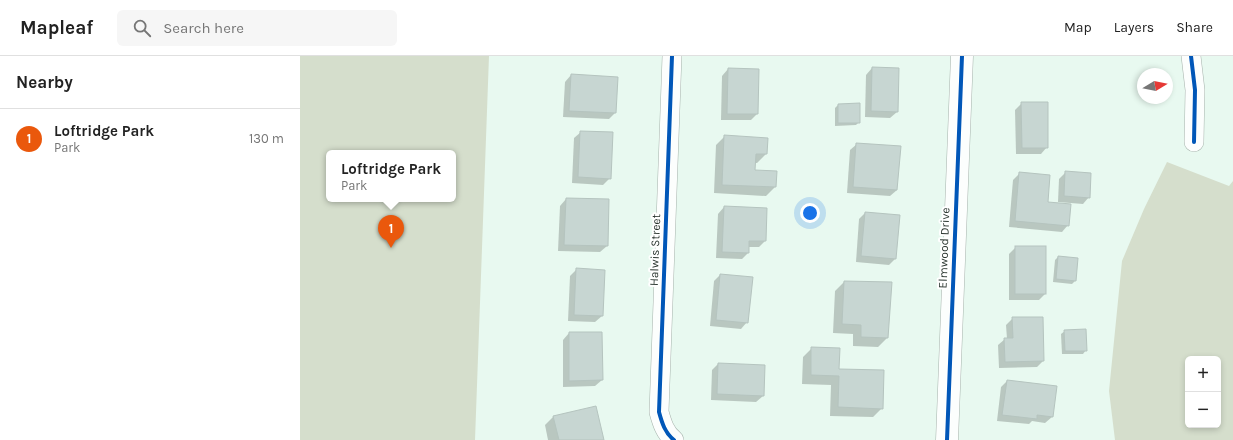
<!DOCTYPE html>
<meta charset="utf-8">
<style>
body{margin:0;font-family:Karla,sans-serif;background:#f6f6f6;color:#222}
.controls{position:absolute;right:12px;bottom:12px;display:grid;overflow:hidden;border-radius:6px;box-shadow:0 2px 6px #0003}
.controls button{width:36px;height:36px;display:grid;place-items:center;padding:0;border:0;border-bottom:1px solid #e0e0e0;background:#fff;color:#222;font:20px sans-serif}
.compass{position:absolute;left:837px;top:12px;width:36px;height:36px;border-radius:50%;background:#fff;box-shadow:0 2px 6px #0003;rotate:80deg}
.you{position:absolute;left:510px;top:157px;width:14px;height:14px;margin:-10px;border:3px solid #fff;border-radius:50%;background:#1a73e8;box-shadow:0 0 0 6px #1a73e833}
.badge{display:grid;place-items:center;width:26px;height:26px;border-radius:50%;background:#ea580c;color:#fff;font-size:13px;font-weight:700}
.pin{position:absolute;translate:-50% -33px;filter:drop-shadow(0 1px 2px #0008)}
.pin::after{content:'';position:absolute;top:21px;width:14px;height:12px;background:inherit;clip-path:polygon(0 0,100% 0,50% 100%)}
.popup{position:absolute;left:26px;top:94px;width:130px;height:52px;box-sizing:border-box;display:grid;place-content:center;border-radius:6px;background:#fff;filter:drop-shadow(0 1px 3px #0005);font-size:13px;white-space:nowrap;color:#767676}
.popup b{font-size:15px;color:#222}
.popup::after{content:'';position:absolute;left:50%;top:100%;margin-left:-8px;border:8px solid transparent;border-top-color:#fff}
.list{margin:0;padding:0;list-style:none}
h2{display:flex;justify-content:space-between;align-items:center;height:52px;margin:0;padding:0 16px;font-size:17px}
h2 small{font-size:13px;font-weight:400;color:#767676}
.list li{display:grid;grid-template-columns:26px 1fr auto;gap:12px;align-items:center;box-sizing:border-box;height:60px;padding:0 16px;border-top:1px solid #e0e0e0}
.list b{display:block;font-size:15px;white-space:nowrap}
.list p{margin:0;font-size:13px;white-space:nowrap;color:#767676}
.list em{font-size:13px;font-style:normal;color:#767676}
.icon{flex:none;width:22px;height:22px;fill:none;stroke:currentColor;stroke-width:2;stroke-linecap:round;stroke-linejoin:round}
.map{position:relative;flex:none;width:933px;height:384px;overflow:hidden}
header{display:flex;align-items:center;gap:24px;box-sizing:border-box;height:56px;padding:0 20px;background:#fff;border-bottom:1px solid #e0e0e0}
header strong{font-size:19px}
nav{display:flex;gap:22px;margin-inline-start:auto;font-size:14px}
.search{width:280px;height:36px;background:#f6f6f6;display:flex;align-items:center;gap:10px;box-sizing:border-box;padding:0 14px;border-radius:6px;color:#767676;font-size:15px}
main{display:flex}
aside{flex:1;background:#fff}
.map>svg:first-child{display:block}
.green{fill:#d5decc;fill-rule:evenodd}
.shadow{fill:#0003}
.building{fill:#c7d6d2;stroke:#b5c4bf}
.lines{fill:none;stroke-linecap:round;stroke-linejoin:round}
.minor-casing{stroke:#a6b3ac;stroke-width:20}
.tertiary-casing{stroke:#a6b3ac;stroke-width:23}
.minor{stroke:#fcfefd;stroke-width:19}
.tertiary{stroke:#fcfefd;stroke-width:22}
.cycleway-casing{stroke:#fff;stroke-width:6}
.cycleway{stroke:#0057b8;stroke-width:4}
.labels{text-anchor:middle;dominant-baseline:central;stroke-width:4;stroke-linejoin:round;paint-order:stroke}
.street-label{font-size:12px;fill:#2d3832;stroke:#fff}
</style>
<header>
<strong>Mapleaf</strong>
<div class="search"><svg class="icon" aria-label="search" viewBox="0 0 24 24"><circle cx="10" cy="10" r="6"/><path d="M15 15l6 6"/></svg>Search here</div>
<nav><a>Map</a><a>Layers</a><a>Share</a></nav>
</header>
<main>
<aside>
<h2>Nearby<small></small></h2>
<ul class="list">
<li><span class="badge">1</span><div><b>Loftridge Park</b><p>Park</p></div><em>130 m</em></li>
</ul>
</aside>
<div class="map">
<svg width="933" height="384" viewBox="0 0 933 384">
<rect width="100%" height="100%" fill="#e8f9f0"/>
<g class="green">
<path d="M0,0H189L175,384H0ZM29,97H153V143H29Z"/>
<path d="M867,106L929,130L933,125V384H815L809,335L822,205L844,153ZM888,303H918V369H888Z"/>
</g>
<g class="shadow">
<polygon points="572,12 597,56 590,62 565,61 566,19"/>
<polygon points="428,13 458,14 457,58 451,64 421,64 422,20"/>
<polygon points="271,19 315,57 309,63 263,61 265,26"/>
<polygon points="722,47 747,91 741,98 716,98 715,54"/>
<polygon points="559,48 559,66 556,69 535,70 535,52 538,49"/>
<polygon points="281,76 310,122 303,129 272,127 274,82"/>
<polygon points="425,80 466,98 457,107 454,107 454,115 475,131 466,140 414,137 416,89"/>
<polygon points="557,88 597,134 590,140 547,137 550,94"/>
<polygon points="766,116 789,141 783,148 758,146 759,123"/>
<polygon points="720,117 768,169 762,176 709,171 713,124"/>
<polygon points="266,143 307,190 300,196 258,195 260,150"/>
<polygon points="424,151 465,185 459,191 448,191 448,197 442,203 416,202 418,158"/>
<polygon points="565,157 595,203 589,209 556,206 559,163"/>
<polygon points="716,191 745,238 739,244 709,244 709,198"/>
<polygon points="758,201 775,225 772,228 753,226 755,204"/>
<polygon points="277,213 304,215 302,260 295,266 268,265 270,220"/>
<polygon points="420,219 447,266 441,273 410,270 414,225"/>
<polygon points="544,226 587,282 578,291 553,290 553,278 533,277 535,235"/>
<polygon points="713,262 743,305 737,311 699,312 698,289 705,283 707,283 706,269"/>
<polygon points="765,275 786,294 783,298 762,298 761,278"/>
<polygon points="269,277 301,277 302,324 295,330 263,331 263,284"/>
<polygon points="512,292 538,314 582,352 573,361 530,360 531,329 502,328 503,301"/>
<polygon points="418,308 464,310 463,340 456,346 411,344 412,314"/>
<polygon points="707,325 752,361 745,367 732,365 729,368 697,365 701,331"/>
<polygon points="254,360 303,384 248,384 245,369"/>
</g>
<g class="building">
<polygon points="572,11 599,12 598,56 571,55"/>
<polygon points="428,12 459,13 458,58 427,58"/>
<polygon points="271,18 318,21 316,57 269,55"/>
<polygon points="721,46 748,46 748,92 722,92"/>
<polygon points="560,47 560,67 538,67 538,48"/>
<polygon points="280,75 313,76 311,123 278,121"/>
<polygon points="424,79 468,82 467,98 456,98 455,114 477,115 476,131 422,129"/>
<polygon points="556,87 601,90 597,134 553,131"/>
<polygon points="765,115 791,117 790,142 764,140"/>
<polygon points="719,116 750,119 748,146 771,148 769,170 715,165"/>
<polygon points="266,142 309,143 308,190 264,189"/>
<polygon points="424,150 467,152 466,185 449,185 449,197 422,196"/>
<polygon points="565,156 600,159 596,203 561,200"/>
<rect x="715" y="190" width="31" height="48"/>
<polygon points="758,200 778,202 776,225 756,223"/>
<polygon points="276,212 305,214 303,260 274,259"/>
<polygon points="420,218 453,221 448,267 416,264"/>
<polygon points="544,225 592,226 588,282 561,281 561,269 542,268"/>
<polygon points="712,261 743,261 744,305 705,306 704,282 713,282"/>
<polygon points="786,273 787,295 765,295 764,274"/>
<polygon points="269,276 302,276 303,324 269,325"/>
<polygon points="511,291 540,292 539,313 584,314 583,353 538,351 539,320 511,319"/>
<polygon points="418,307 465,309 464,340 417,338"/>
<polygon points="707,324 757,330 753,361 737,359 737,363 702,359"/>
<polygon points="296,350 304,384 259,384 253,360"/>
</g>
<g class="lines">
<defs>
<g id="minor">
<path d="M372,0L359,356C362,367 365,377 374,384"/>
<polyline points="891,0 895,34 894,86"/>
</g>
<polyline id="tertiary" points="647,384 662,0"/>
</defs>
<use href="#minor" class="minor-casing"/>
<use href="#tertiary" class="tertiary-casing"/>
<use href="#minor" class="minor"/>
<use href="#tertiary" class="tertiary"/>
<defs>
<g id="cycleway">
<path d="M372,0L359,356C362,367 365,377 374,384"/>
<polyline points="891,0 895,34 894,86"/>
<polyline points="647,384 662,0"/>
</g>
</defs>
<use href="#cycleway" class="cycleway-casing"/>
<use href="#cycleway" class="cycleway"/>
</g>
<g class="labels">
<g class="street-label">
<text transform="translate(644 192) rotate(-88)">Elmwood Drive</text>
<text transform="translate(355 194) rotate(-88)">Halwis Street</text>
</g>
</g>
</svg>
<div class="controls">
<button>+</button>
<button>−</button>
</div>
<svg class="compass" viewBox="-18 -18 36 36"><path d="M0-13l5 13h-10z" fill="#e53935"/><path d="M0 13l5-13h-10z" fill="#767676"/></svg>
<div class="you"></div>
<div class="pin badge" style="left:91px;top:192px">1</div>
<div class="popup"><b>Loftridge Park</b>Park</div>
</div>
</main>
